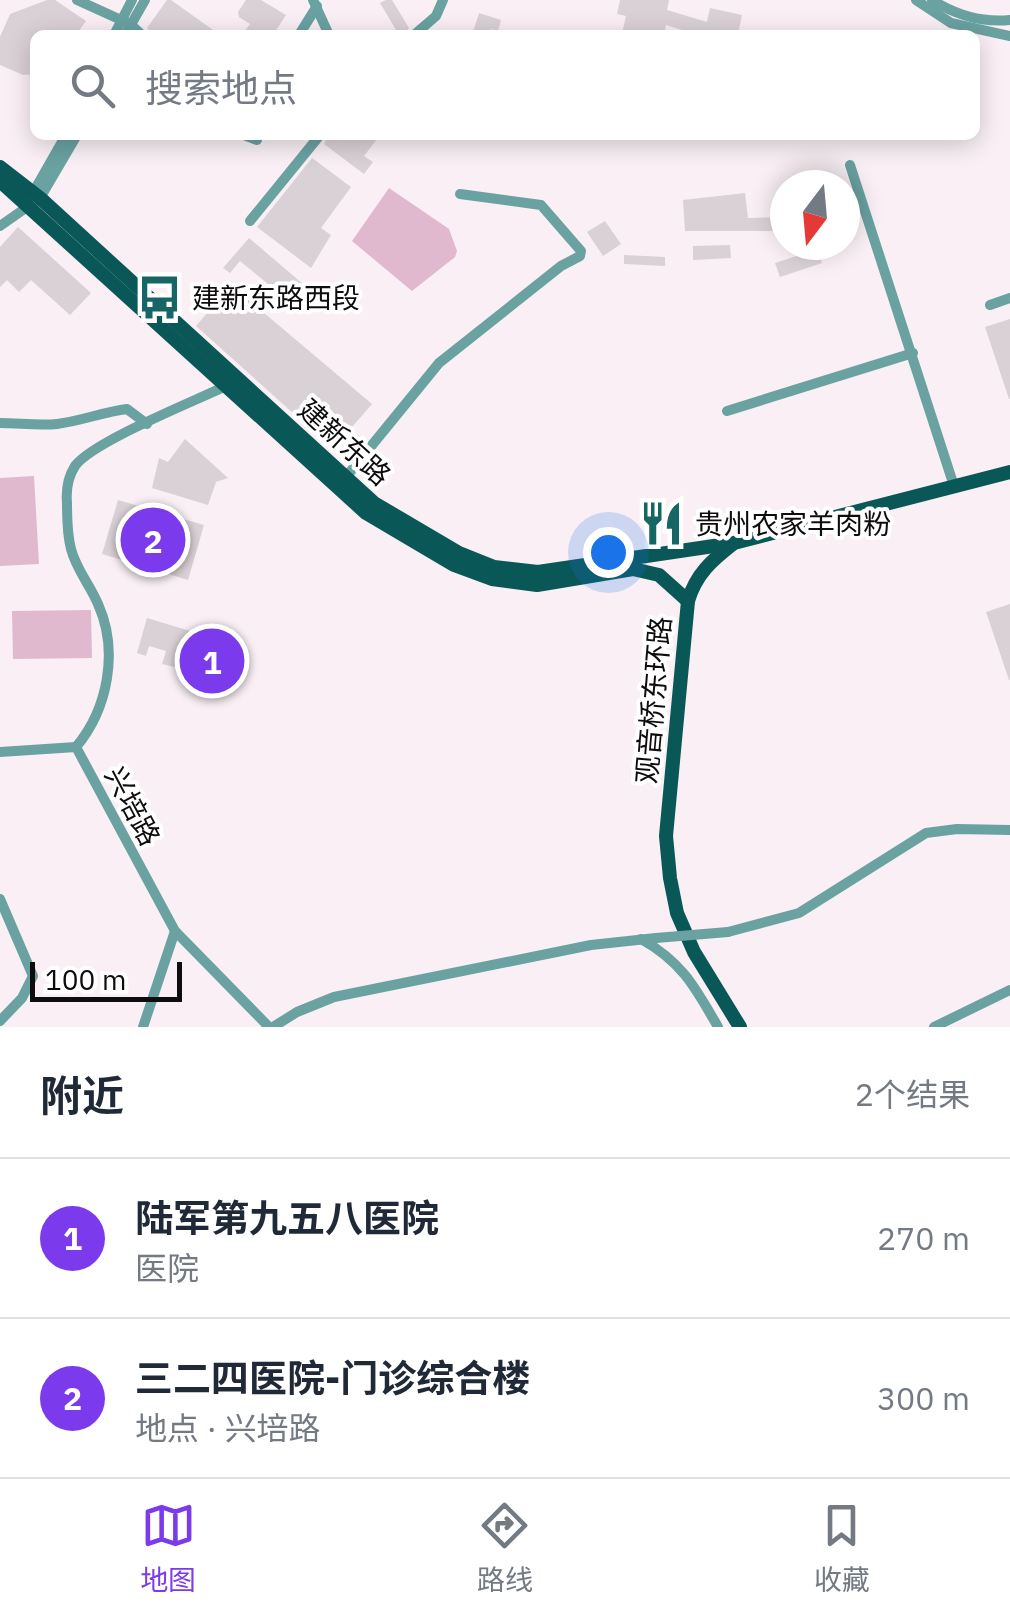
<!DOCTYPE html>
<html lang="zh">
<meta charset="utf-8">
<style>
body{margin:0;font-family:"IBM Plex Sans","Noto Sans SC",sans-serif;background:#f2f2f3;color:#1f2937}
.compass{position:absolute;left:770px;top:170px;width:90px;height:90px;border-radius:50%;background:#fff;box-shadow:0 5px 25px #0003;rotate:196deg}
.scale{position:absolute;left:30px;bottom:25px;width:152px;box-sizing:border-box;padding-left:10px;border:5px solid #0f0c0e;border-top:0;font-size:28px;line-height:35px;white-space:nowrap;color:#0f0c0e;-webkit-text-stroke:8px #fff;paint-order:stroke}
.you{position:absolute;left:608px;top:552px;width:35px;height:35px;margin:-25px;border:8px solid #fff;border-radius:50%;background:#1a73e8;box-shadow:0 0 0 15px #1a73e833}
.badge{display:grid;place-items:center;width:65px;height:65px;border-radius:50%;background:#7c3aed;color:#fff;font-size:32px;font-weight:700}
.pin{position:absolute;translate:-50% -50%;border:5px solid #fff;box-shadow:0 2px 10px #0006}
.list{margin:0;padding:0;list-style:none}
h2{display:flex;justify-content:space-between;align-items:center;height:130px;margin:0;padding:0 40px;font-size:42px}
h2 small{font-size:32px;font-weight:400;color:#747a83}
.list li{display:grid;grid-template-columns:65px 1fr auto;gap:30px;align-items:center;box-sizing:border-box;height:160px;padding:0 40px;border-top:2px solid #e0e1e3}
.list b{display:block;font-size:38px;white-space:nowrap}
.list p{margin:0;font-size:32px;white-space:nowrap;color:#747a83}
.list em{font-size:32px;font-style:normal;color:#747a83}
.icon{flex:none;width:55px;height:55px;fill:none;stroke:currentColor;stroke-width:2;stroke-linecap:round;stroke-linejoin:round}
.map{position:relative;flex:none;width:1010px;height:1027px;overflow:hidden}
.search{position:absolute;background:#fff;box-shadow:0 5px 25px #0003;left:30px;right:30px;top:30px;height:110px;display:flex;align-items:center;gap:25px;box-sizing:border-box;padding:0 35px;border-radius:15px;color:#747a83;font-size:38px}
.sheet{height:450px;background:#fff}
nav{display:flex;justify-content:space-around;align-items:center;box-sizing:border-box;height:140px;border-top:2px solid #e0e1e3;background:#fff;font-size:28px;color:#747a83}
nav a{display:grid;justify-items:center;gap:5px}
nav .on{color:#7c3aed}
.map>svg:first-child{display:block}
.green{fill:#e0b9cf}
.building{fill:#dad1d6}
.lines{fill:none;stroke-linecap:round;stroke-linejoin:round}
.minor{stroke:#69a2a1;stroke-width:10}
.major{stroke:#095857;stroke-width:14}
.minor-bridge{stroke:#69a2a1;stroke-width:10}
.labels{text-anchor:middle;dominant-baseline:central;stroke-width:8;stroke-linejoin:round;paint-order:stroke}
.poi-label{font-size:28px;fill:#0f0c0e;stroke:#fff;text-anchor:start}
.street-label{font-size:28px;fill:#0f0c0e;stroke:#fff}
</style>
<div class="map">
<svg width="1010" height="1027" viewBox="0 0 1010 1027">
<rect width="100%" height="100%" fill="#f9eff4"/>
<g class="green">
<polygon points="389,188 449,229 457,251 455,257 412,291 352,241"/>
<polygon points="34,476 39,564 0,566 0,478"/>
<polygon points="91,610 92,658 13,659 12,611"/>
</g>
<g class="building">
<polygon points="47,0 55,0 86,21 76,35 35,35 35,74 23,75 0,65 0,37 10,14"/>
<polygon points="167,0 171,0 220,35 153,35 147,28"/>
<polygon points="246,0 261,0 286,15 273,35 242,35 250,24 239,17 238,12"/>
<polygon points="386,0 392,0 409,28 403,35 399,35 380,3"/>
<polygon points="620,0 669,0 667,10 707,22 710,8 742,15 738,35 698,35 666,25 664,35 628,35 622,34 626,16 617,14"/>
<polygon points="479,13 501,20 498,31 491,29 489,35 472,35"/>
<polygon points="329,135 380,135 364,156 373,162 364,174 324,144"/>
<polygon points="312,158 351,187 321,228 331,235 311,268 257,227"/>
<polygon points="745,193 748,218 784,217 784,231 685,231 683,200"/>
<polygon points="605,221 621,244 603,256 587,232"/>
<polygon points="18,227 91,293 70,315 31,280 19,292 7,280 0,287 0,247"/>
<polygon points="249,238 303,284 289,301 240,261 230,273 223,268"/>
<polygon points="730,245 731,258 693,260 693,246"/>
<polygon points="818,249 822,263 780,277 775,263"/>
<polygon points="624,255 665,257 665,266 624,264"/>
<polygon points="231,285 372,404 333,449 196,326"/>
<polygon points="1010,319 1010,399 1009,399 985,327"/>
<polygon points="185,439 228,478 216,482 208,505 152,488 159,458 168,462"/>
<polygon points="118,500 204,525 188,580 102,554"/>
<polygon points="1010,604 1010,680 1009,680 986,612"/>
<polygon points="147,618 220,640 210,673 196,670 199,661 178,655 174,667 162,664 166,651 149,646 146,656 137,653"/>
</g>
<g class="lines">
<g class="minor">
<polyline points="77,0 130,24 142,35"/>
<polyline points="313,0 329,35"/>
<polyline points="916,0 951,23 1010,36"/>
<path d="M932,0C956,15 981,23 1010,20"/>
<polyline points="114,35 132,0"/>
<polyline points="125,35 145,0"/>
<polyline points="299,35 317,6"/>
<polyline points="414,35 436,16 443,0"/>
<polyline points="244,135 257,140"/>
<polyline points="850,165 954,486"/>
<polyline points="30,198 66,135"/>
<polyline points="250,221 320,135"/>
<polyline points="0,226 40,198 77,135"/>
<polyline points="990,305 1010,298"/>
<path d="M230,384C198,400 93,441 75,466C68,477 66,491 67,503C67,518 67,534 71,549C76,569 90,585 98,604C119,651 108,709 76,747L175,931L269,1027"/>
<polyline points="727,411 913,353"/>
<path d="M0,423C19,423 38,426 57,424C81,421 103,412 127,409L147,424"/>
<polyline points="346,477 439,363 561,266 580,256 581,251 541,205 460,194"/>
<polyline points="0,752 76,747"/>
<polyline points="0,899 33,976 22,998 0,1021"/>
<polyline points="728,932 799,913 926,833 957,829 1010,830"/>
<path d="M641,939C682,962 695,987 718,1027"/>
<polyline points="143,1027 175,931"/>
<polyline points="273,1027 297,1012 334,997 591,945 656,938"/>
<polyline points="934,1027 1010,990"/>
</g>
<g class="major">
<polyline points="0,167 40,198 374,503 459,553 494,567 538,572 734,543"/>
<polyline points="0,181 366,513 454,565 492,579 537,585 633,569 659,575 688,601"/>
<path d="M740,1027L694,952L677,913L670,878L666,836L688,601C696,574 712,560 734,543L1010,472"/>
</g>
<polyline class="minor-bridge" points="656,938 728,932"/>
</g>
<defs>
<symbol id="bus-bare" viewBox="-9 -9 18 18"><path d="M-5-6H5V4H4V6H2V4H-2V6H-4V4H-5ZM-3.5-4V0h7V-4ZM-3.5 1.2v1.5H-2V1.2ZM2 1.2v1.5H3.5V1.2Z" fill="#176565" stroke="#fff" stroke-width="2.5" paint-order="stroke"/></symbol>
<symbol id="restaurant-bare" viewBox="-9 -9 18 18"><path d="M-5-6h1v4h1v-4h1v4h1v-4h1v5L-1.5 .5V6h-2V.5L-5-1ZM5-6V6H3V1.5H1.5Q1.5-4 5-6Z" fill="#176565" stroke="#fff" stroke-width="2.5" paint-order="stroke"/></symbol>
</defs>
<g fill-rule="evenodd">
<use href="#bus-bare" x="128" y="266" width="63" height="63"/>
<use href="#restaurant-bare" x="630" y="492" width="63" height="63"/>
</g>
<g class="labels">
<g class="poi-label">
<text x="192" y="297">建新东路西段</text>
<text x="695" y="523">贵州农家羊肉粉</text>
</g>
<g class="street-label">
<text transform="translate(345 442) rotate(42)">建新东路</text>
<text transform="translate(653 700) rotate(-85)">观音桥东环路</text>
<text transform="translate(133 806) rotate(62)">兴培路</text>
</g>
</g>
</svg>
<svg class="compass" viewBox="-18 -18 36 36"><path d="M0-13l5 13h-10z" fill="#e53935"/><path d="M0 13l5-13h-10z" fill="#747a83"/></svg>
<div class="scale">100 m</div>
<div class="you"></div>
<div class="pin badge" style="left:212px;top:661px">1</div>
<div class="pin badge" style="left:153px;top:540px">2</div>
<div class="search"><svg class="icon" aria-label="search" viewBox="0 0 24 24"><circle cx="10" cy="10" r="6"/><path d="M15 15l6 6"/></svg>搜索地点</div>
</div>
<section class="sheet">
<h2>附近<small>2个结果</small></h2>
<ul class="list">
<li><span class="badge">1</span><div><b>陆军第九五八医院</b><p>医院</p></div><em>270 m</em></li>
<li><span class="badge">2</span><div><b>三二四医院-门诊综合楼</b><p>地点 · 兴培路</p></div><em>300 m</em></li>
</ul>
</section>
<nav>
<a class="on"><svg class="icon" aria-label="map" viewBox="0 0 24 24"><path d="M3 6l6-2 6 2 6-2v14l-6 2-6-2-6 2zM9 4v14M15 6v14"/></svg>地图</a>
<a><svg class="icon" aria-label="directions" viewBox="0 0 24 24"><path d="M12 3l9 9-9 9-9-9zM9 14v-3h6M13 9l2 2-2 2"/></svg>路线</a>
<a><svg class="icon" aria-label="saved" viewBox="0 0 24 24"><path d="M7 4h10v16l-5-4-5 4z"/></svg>收藏</a>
</nav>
